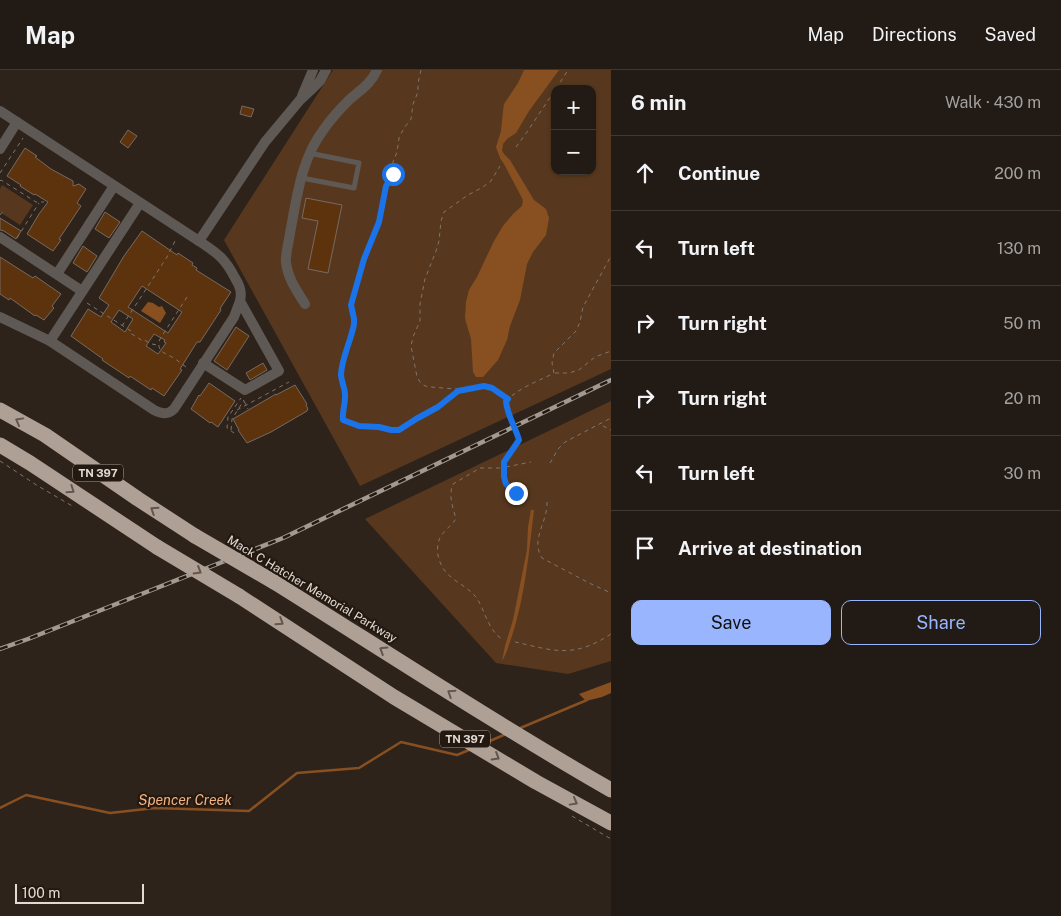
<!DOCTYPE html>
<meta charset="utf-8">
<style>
body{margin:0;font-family:"Public Sans",sans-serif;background:#2a231d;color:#f1f3f6}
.controls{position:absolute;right:15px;top:15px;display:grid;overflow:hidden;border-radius:10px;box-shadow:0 1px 4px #0004}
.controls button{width:45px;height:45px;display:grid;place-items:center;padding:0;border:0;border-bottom:1px solid #3f3834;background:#221a14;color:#f1f3f6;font:25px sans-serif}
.scale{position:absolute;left:15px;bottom:12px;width:129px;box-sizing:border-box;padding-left:5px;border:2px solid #e2dbd5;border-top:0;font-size:14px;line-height:18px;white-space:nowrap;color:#e2dbd5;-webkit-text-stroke:4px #241911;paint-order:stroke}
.stop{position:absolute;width:15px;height:15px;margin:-11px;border:4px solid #1a73e8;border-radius:50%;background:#fff}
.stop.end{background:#1a73e8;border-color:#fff;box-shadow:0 1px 5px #0008}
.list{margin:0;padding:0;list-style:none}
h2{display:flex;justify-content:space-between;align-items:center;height:65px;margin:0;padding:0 20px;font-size:21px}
h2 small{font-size:16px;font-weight:400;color:#a2a1a0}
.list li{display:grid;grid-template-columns:32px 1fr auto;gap:15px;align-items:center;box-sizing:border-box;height:75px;padding:0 20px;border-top:1px solid #3f3834}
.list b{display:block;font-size:19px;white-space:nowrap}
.list em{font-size:16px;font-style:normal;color:#a2a1a0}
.actions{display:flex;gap:10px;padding:15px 20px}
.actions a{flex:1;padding:11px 0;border:1px solid #99b5fd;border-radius:10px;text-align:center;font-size:18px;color:#99b5fd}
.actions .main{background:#99b5fd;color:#111}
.icon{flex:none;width:28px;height:28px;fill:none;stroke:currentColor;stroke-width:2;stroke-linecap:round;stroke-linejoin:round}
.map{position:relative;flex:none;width:611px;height:846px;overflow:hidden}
header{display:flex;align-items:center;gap:30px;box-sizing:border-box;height:70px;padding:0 25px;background:#221a14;border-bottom:1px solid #3f3834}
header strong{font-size:24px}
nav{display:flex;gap:28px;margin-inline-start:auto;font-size:18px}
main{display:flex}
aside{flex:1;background:#221a14}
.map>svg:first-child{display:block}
.green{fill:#57381e;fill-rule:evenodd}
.water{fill:#885021}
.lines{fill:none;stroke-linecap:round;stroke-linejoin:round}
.stream{stroke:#885021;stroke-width:2.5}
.building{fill:#5d330e;stroke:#776a61;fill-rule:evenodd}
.path{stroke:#7e756e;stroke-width:1;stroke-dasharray:4 4;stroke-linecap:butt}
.lane{stroke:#5f5955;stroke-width:5}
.street{stroke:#5f5955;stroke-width:10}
.highway{stroke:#afa096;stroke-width:15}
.rail-casing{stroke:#a19992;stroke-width:4.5}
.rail{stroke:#241911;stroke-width:2.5;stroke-dasharray:8;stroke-linecap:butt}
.highway-bridge{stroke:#afa096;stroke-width:15}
.oneway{stroke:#63564d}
.route{stroke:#1a73e8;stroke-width:6}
.labels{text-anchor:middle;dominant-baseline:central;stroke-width:4.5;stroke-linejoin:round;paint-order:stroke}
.shield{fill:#241911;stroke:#a9a19a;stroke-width:1}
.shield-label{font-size:11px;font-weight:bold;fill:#e2dbd5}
.street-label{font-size:12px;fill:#e2dbd5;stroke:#241911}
.water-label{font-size:14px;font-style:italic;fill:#f5b381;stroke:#241911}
</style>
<header>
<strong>Map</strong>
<nav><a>Map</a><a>Directions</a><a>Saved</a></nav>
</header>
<main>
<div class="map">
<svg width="611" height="846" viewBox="0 0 611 846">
<rect width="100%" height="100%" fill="#2e231b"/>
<g class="green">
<path d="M333,0H611V299L360,416L224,170ZM555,19H592V101H555Z"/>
<polygon points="2,115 33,135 20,155 0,142 0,119"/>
<polygon points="611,331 611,591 568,604 496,593 365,449"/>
</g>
<g class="water">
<polygon points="524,0 559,0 529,41 516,63 507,69 503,74 502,81 505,85 510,90 534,130 546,139 549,148 546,165 533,182 527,194 520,230 510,256 507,270 498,290 483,307 476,307 473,302 471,269 466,252 465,248 466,232 469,220 477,207 494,171 503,156 513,144 522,136 523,130 504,94 500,88 496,77 501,61 503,41 504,34 518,13"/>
<polygon points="148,232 153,233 159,237 162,236 166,243 160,253 141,241"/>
<path d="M531,440H534C529,482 525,526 512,566C509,574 507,583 502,591L505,576L513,550L527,480L528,457Z"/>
<polygon points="611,612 611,623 602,627 586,631 579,624"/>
</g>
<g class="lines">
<g class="stream">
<polyline points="518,659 587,630"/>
<polyline points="483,674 506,664"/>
<polyline points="0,738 26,725 110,743 155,738 249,741 297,703 359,698 401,672 457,685 469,680"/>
</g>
</g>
<g class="building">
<polygon points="242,36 254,39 251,47 240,44"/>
<polygon points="128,60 137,66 128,78 120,72"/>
<polygon points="25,78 37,86 35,87 51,99 73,111 73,116 79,114 86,119 77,133 81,136 59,169 61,170 53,181 27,164 39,144 48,132 35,124 34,125 20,116 21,115 7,106"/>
<polygon points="306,128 342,135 328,203 308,199 318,151 302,148"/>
<polygon points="105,142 120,152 109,168 95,159"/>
<polygon points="0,148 21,161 16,169 4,161 0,160"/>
<path d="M142,161L177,185L178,183L193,193L192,195L197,198L196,200L231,222L221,237L220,239L221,240L200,272H197L180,299L182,300L164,326L152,318L151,320L130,306L129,308L102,290L103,289L71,266L88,239L101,247L109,235L99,228L124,186ZM142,216L182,242L168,263L128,237ZM119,240L133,249L125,262L111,252ZM154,264L165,270L164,272L166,273L158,284L146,276Z"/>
<polygon points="83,176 97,186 87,202 73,193"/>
<polygon points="0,187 33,208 35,206 61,224 52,236 54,238 44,250 36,245 35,246 10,228 9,230 0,224"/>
<polygon points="236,257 249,266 227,300 214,291"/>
<polygon points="263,293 267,300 250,310 246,303"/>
<polygon points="209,313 235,331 218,357 211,352 210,353 191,339 199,325 200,326"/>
<polygon points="295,315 307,334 306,335 308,339 307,340 307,341 271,362 247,373 238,360 239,360 233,349 276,324 276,325"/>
</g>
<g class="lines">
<g class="path">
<polyline points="421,0 418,13 418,22 413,34 411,49 404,58 399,68 397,82 393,92 392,110 389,111 386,116 379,152 364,189 351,235 354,249 354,255 344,287 341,304 341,310 345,320 345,326 343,340 343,350 359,356 379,357 391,360 399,360 416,349 438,337 458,321 484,316 492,318 508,329"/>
<polyline points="556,19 568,0"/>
<polyline points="516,77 527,62 555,20"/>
<polyline points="0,103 23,68"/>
<polyline points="0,111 1,110 36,132 44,132"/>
<polyline points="0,145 4,140"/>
<polyline points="17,168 39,133"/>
<path d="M187,227L160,269C155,283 167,283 175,289C180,292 184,296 189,299"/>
<polyline points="87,233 131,261 130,263 143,271 144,270 152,274 157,275"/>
<polyline points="122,256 167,187 176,169"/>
<polyline points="555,303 569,303 579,300 595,287 611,281"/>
<polyline points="467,318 455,319 431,317 425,316 420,312 417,307 411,276 413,267 420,251 420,234 425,209 436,181 439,171 441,151 444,142 468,125 483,117 491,111 500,96"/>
<polyline points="244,331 248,339"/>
<polyline points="237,340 289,312"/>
<polyline points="603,356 611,360"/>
<polyline points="231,360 232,349 244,330"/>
<polyline points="234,363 227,358 228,347 241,328"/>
<polyline points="0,391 38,416 74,437"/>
<polyline points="550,393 558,379 565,372 611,348"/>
<polyline points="506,397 531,392"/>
<path d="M500,398H480L453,414C448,426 453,437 456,449C451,456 442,462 439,470C437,476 437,484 439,489C445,511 467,513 478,530C485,542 489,561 502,569"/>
<path d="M525,426L516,423L506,414L505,407V392L519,370C515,356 507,345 506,331C520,317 537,312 554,303L552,293L554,283L576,261L580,252L583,237L611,186"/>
<path d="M547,432C548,452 530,469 542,488L589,513L611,523"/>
<path d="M515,572C535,576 557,584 578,579C589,577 602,570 611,564"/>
<polyline points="572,746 611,769"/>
</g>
<polyline class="lane" points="302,108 354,118 359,93 309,83"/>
<g class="street">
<polyline points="302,26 313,0"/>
<polyline points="0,41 199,171 265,72 300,30 313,18 320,11 326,0"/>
<polyline points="0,79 17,52"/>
<polyline points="0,167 82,221"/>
<path d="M199,171C217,183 225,188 235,208C240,216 242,222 240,231L279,301L245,320L203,293"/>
<polyline points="57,204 114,116"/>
<path d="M305,234C297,221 288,209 286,193C285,184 289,172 290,163C297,127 301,89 324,59C331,49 340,39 349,30C359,21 371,14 377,0"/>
<path d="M0,247L50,271L154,340C162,344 168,345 174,339L234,247L240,231"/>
<polyline points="50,271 140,133"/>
</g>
<g class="highway">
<polyline points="0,340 45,365 138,429 195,466"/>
<polyline points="0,375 30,393 157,477"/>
<path d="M274,512C386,582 496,654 611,720"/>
<polyline points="239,526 394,627 536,712 611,753"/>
</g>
<defs>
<polyline id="rail" points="0,579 28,569 283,468 611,310"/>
</defs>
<use href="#rail" class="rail-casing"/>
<use href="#rail" class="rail"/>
<g class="highway-bridge">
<polyline points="195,466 274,512"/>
<polyline points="157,477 239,526"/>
</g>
</g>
<defs><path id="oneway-chevron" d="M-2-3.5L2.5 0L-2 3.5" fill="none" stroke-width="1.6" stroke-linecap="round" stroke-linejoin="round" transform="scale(1.25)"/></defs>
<g class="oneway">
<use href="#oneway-chevron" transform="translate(19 351) rotate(-151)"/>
<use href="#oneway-chevron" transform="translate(71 420) rotate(34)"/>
<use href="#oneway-chevron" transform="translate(154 440) rotate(-147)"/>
<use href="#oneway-chevron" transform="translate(198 501) rotate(31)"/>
<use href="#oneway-chevron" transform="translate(280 552) rotate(33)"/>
<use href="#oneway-chevron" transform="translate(383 580) rotate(-148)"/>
<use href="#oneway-chevron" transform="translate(451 623) rotate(-147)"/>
<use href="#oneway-chevron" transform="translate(496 687) rotate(31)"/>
<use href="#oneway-chevron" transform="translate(574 732) rotate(29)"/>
</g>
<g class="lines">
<path class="route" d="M393,104L392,110L389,111L386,116L379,152L364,189L351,235L354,249V254C351,271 342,287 341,304C341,312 346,319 345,327C345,335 342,342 343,350L359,356L379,357L391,360H399L416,349L438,337L458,321L484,316L492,318L508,329L506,331C507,345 515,356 519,370L504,392V407L506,414L516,423"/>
</g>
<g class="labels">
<g class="shield">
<rect x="73" y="394.5" width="50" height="17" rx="4"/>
<rect x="440" y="660.5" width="50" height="17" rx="4"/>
</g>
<g class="shield-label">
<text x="98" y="403">TN 397</text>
<text x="465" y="669">TN 397</text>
</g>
<g class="street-label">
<text transform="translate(312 519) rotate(31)">Mack C Hatcher Memorial Parkway</text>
</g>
<g class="water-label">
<text x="185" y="730">Spencer Creek</text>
</g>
</g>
</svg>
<div class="controls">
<button>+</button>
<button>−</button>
</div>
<div class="scale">100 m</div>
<div class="stop" style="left:393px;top:104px"></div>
<div class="stop end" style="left:516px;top:423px"></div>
</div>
<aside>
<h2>6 min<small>Walk · 430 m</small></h2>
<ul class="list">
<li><svg class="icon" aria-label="ahead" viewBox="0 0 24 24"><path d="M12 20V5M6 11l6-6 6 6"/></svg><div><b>Continue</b></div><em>200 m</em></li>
<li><svg class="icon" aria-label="left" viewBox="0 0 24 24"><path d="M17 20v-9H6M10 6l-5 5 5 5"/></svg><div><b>Turn left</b></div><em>130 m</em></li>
<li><svg class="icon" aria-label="right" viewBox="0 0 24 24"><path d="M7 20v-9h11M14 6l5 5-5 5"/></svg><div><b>Turn right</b></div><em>50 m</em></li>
<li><svg class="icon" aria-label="right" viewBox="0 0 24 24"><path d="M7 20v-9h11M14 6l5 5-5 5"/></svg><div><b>Turn right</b></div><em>20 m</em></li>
<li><svg class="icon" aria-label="left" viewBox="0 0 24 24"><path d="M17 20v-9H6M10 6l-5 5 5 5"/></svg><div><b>Turn left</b></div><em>30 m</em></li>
<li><svg class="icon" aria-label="arrive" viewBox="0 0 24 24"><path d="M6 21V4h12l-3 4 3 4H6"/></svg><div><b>Arrive at destination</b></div></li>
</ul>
<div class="actions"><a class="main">Save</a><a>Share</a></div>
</aside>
</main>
